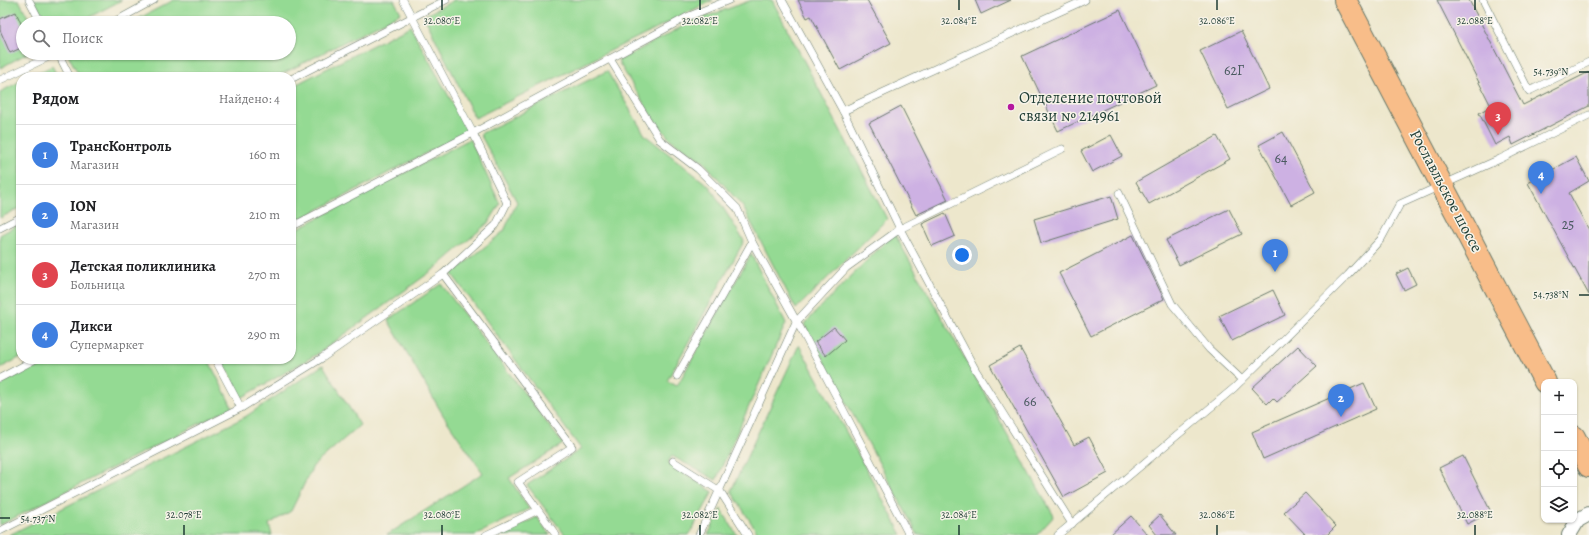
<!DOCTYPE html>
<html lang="ru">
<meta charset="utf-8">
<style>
body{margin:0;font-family:Alegreya,serif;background:#f6f6f6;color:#202124}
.controls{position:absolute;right:12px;bottom:12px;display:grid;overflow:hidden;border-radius:8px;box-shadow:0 1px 3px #0004}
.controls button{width:36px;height:36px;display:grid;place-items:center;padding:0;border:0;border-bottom:1px solid #e0e0e0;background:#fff;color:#202124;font:20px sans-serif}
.you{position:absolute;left:962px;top:255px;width:14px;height:14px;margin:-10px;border:3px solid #fff;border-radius:50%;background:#1a73e8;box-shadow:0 0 0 6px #1a73e833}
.badge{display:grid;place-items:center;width:26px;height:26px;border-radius:50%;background:#b5179e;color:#fff;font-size:13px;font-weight:700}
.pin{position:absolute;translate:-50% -33px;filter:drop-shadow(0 1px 2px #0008)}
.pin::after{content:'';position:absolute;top:21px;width:14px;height:12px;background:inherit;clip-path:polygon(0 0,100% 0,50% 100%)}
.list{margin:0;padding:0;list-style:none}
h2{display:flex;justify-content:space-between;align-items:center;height:52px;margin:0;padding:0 16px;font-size:17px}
h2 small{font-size:13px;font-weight:400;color:#757577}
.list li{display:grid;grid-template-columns:26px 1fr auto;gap:12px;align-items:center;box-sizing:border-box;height:60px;padding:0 16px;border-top:1px solid #e0e0e0}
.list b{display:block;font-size:15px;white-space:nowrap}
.list p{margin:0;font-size:13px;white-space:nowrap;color:#757577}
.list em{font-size:13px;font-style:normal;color:#757577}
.icon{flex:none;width:22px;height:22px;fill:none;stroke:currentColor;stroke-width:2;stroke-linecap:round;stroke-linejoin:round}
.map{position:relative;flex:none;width:1589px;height:535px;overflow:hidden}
.search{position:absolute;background:#fff;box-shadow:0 1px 3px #0004;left:16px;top:16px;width:280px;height:44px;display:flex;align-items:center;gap:10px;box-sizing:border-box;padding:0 14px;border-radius:22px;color:#757577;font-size:15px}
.panel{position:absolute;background:#fff;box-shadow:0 1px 3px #0004;left:16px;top:72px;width:280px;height:292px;border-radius:16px}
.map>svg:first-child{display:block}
.green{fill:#94da93;stroke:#5a8c64}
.building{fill:#cdb1e3}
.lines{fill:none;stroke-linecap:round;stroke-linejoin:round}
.lane-casing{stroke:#677869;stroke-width:8}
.street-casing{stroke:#677869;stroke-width:16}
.primary-casing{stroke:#677869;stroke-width:24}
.lane{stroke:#fff;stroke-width:7}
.street{stroke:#fff;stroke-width:14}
.primary{stroke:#f8bd89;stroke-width:22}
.ticks{fill:none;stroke:#1f3d34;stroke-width:1.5}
.poi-dot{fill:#b5179e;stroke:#f7f3e8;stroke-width:1.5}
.labels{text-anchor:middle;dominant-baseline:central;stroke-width:3;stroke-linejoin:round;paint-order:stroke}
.number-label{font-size:14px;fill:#4a5a60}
.poi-label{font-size:16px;fill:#1f3d34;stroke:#f7f3e8;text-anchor:start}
.street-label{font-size:16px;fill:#1f3d34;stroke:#f7f3e8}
.ticks-label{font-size:10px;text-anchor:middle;fill:#1f3d34;stroke:#f7f3e8;stroke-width:3;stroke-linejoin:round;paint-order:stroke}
</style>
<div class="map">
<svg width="1589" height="535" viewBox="0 0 1589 535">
<rect width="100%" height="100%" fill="#f7f3e8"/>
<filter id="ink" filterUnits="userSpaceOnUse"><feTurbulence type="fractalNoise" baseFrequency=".025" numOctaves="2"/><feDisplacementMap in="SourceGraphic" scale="8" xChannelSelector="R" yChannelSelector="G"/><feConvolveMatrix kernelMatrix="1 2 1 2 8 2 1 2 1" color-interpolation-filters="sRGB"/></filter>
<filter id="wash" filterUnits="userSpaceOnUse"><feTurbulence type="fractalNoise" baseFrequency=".012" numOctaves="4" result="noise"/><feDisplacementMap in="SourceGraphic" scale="16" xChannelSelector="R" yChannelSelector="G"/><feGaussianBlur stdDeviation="0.9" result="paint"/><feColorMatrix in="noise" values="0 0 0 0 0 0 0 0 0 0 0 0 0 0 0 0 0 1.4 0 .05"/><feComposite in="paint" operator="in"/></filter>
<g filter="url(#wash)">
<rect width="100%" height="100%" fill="#ede7cc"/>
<g class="green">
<polygon points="0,0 19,0 31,23 23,23 23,53 28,53 0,68"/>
<polygon points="34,0 122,0 78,23 46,23"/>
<polygon points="174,0 394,0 401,13 276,77 80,77 68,55 72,53 289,53 289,23 130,23"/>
<polygon points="454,0 713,0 475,118 424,16"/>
<polygon points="752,0 772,0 887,219 796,309 743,207 703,161 670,139 652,117 618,61 689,23"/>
<polygon points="410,26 468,131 291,224 291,87"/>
<polygon points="52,66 58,77 30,77"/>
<polygon points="607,71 645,135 710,187 744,241 667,381 677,386 751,254 786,323 716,480 672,456 668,462 713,492 689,535 565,535 527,485 581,449 452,274 504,231 517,202 480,134"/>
<polygon points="21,81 21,207 0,218 0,92"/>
<polygon points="470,139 500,204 489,222 437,267 319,353 241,398 222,359 291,359 291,232"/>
<polygon points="21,223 21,357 0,368 0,235"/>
<polygon points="894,233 1054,516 1037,535 918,535 804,324"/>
<polygon points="441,284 563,444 509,478 529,509 475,535 387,535 483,473 443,415 388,320"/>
<polygon points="799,345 902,535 759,535 731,491"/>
<polygon points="48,359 208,359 232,407 0,525 0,384"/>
<polygon points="323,365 360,425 313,466 291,511 269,524 272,535 9,535 245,417"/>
<polygon points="721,509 737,535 708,535"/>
<polygon points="537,517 550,535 502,535"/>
</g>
<g id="blocks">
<g class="building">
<polygon points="798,0 867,0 891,43 840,70 811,16 807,18"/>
<polygon points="975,0 1011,0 981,14"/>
<polygon points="1437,0 1469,0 1523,105 1589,72 1589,106 1513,145 1510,137 1495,145 1479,113 1491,106"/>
<polygon points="1120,10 1156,85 1058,131 1022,56"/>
<polygon points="16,12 23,28 23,47 10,53 0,30 0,19"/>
<polygon points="1241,31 1269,89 1228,109 1200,51"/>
<polygon points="901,106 948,200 916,215 869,123"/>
<polygon points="1283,132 1315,192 1291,205 1259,145"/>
<polygon points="1111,135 1122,156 1092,172 1081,151"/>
<polygon points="1217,136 1230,159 1149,204 1136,182"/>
<polygon points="1576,157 1589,181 1569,193 1589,230 1589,295 1528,183"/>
<polygon points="1111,196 1118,219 1041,243 1034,219"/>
<polygon points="1229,209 1242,234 1179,265 1166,240"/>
<polygon points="945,213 955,236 932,246 922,224"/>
<polygon points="1133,235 1164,299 1091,336 1059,273"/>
<polygon points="1408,268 1416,284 1404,290 1396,274"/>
<polygon points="1273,290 1285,315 1232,341 1219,316"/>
<polygon points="834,327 845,340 826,356 815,342"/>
<polygon points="1298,346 1317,366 1277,402 1273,398 1267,404 1252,388"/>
<polygon points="1020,348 1074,445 1089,437 1108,473 1064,497 990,365"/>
<polygon points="1364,383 1376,409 1263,459 1252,432"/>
<polygon points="1463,456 1491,512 1467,524 1439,468"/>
<polygon points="1305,493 1336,526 1327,535 1306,535 1284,512"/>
<polygon points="1160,515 1176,535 1157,535 1149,525"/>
<polygon points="1131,516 1148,535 1110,535"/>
</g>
</g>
</g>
<g filter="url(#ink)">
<use href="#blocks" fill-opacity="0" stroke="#677869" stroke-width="1"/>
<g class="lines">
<defs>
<g id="lane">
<polyline points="29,0 41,23"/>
<polyline points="782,0 843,111 900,229 975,369 1072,524"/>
<polyline points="1483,0 1529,91 1589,62"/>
<polyline points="112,23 154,0"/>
<polyline points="58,53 70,77"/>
<polyline points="610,59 660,140 698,169 737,208 752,242 803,333 909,535"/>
<polyline points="291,79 446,0"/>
<polyline points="0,80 57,53"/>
<polyline points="843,111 1085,0"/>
<polyline points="1119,193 1172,304 1209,349 1242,380"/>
<polyline points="291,227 473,133 687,17 729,0"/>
<polyline points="0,228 21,217"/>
<polyline points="443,274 572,447 518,482 538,510"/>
<polyline points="215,359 241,408"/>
<polyline points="677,376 752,242"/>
<polyline points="0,378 36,359"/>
<polyline points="673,461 720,491 748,535"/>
<polyline points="0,531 241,408 322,358 443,274 496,225 507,203 473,133 403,0"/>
<polyline points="486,535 538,510 556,535"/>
<polyline points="699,535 796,322 846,268 900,229 1062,149"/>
<polyline points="1058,535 1234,388 1348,275 1381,239 1400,204 1500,159 1589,115"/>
</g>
<polyline id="street" points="1569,535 1578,520 1589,514"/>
<g id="primary">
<polyline points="1345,0 1545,382"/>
<polyline points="1574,437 1589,466"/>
</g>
</defs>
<use href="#lane" class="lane-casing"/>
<use href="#street" class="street-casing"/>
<use href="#primary" class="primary-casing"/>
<use href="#lane" class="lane"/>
<use href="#street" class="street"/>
<use href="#primary" class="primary"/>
</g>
</g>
<path class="ticks" d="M442,0V10M700,0V10M959,0V10M1217,0V10M1475,0V10M1579,72H1589M1579,295H1589M0,518H10M184,525V535M442,525V535M700,525V535M959,525V535M1217,525V535M1475,525V535"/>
<circle class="poi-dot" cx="1011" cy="107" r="4"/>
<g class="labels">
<g class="number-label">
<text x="1234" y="70">62Г</text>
<text x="1281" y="158">64</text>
<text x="1568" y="224">25</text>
<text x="1030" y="401">66</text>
</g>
<g class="poi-label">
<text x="1019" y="98">Отделение почтовой<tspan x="1019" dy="18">связи № 214961</tspan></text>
</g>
<g class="street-label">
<text transform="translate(1446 191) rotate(62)">Рославльское шоссе</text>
</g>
</g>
<g class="ticks-label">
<text x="442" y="24">32.080°E</text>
<text x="700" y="24">32.082°E</text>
<text x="959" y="24">32.084°E</text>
<text x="1217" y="24">32.086°E</text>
<text x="1475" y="24">32.088°E</text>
<text x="1551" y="75">54.739°N</text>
<text x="1551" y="298">54.738°N</text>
<text x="184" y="518">32.078°E</text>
<text x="442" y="518">32.080°E</text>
<text x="700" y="518">32.082°E</text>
<text x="959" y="518">32.084°E</text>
<text x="1217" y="518">32.086°E</text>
<text x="1475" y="518">32.088°E</text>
<text x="38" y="522">54.737°N</text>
</g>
</svg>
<div class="controls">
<button>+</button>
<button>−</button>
<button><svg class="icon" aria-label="locate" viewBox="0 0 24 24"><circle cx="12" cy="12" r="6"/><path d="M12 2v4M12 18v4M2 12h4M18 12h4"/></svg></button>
<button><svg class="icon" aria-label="layers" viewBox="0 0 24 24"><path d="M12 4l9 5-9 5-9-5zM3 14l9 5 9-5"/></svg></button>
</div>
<div class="you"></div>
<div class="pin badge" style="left:1275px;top:272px;background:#3f7fe0">1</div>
<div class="pin badge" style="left:1341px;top:417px;background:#3f7fe0">2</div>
<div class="pin badge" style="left:1498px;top:135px;background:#e0444e">3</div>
<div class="pin badge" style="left:1541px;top:194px;background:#3f7fe0">4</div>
<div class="search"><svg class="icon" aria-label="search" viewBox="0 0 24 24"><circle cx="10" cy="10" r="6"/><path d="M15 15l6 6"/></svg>Поиск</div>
<section class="panel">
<h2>Рядом<small>Найдено: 4</small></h2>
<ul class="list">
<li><span class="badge" style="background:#3f7fe0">1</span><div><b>ТрансКонтроль</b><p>Магазин</p></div><em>160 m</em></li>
<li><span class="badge" style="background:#3f7fe0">2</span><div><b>ION</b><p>Магазин</p></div><em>210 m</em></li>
<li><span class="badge" style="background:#e0444e">3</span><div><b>Детская поликлиника</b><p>Больница</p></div><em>270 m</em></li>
<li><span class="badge" style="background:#3f7fe0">4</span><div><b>Дикси</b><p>Супермаркет</p></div><em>290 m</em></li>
</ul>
</section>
</div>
